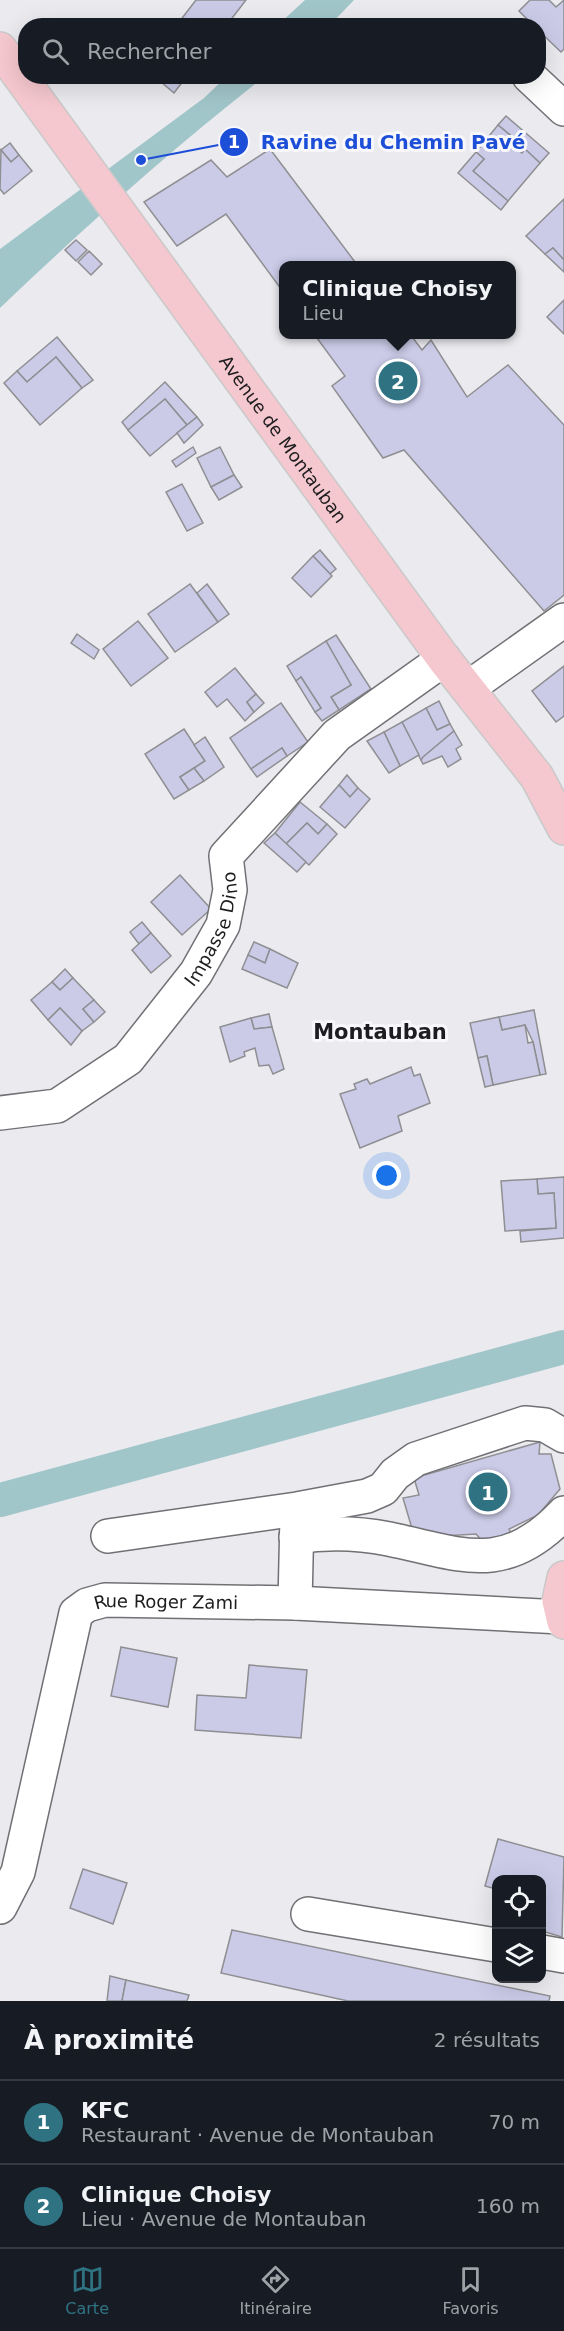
<!DOCTYPE html>
<html lang="fr">
<meta charset="utf-8">
<style>
body{margin:0;font-family:"DejaVu Sans",sans-serif;background:#242831;color:#f1f3f6}
.controls{position:absolute;right:18px;bottom:18px;display:grid;overflow:hidden;border-radius:12px;box-shadow:0 6px 24px #0002}
.controls button{width:54px;height:54px;display:grid;place-items:center;padding:0;border:0;border-bottom:2px solid #363941;background:#171b24;color:#f1f3f6;font:30px sans-serif}
.you{position:absolute;left:387px;top:1176px;width:21px;height:21px;margin:-15px;border:4px solid #fff;border-radius:50%;background:#1a73e8;box-shadow:0 0 0 9px #1a73e833}
.badge{display:grid;place-items:center;width:39px;height:39px;border-radius:50%;background:#2f7383;color:#fff;font-size:20px;font-weight:700}
.pin{position:absolute;translate:-50% -50%;border:3px solid #fff;box-shadow:0 2px 6px #0006}
.popup{position:absolute;left:279px;top:261px;width:237px;height:78px;box-sizing:border-box;display:grid;place-content:center;border-radius:12px;background:#171b24;filter:drop-shadow(0 2px 4px #0005);font-size:20px;white-space:nowrap;color:#9ea1a6}
.popup b{font-size:22px;color:#f1f3f6}
.popup::after{content:'';position:absolute;left:50%;top:100%;margin-left:-12px;border:12px solid transparent;border-top-color:#171b24}
.list{margin:0;padding:0;list-style:none}
h2{display:flex;justify-content:space-between;align-items:center;height:78px;margin:0;padding:0 24px;font-size:26px}
h2 small{font-size:20px;font-weight:400;color:#9ea1a6}
.list li{display:grid;grid-template-columns:39px 1fr auto;gap:18px;align-items:center;box-sizing:border-box;height:84px;padding:0 24px;border-top:2px solid #363941}
.list b{display:block;font-size:22px;white-space:nowrap}
.list p{margin:0;font-size:20px;white-space:nowrap;color:#9ea1a6}
.list em{font-size:20px;font-style:normal;color:#9ea1a6}
.icon{flex:none;width:33px;height:33px;fill:none;stroke:currentColor;stroke-width:2;stroke-linecap:round;stroke-linejoin:round}
.map{position:relative;flex:none;width:564px;height:2001px;overflow:hidden}
.search{position:absolute;background:#171b24;box-shadow:0 6px 24px #0002;left:18px;right:18px;top:18px;height:66px;display:flex;align-items:center;gap:15px;box-sizing:border-box;padding:0 21px;border-radius:24px;color:#9ea1a6;font-size:22px}
.sheet{height:246px;background:#171b24}
nav{display:flex;justify-content:space-around;align-items:center;box-sizing:border-box;height:84px;border-top:2px solid #363941;background:#171b24;font-size:16px;color:#9ea1a6}
nav a{display:grid;justify-items:center;gap:3px}
nav .on{color:#2f7383}
.map>svg:first-child{display:block}
.water{fill:#a1c6ca}
.lines{fill:none;stroke-linecap:round;stroke-linejoin:round}
.canal{stroke:#a1c6ca;stroke-width:34}
.building{fill:#cbcbe8;stroke:#8f8f93;stroke-width:1.5}
.minor-casing{stroke:#717175;stroke-width:36}
.major-casing{stroke:#c9c9c9;stroke-width:36}
.minor{stroke:#fff;stroke-width:33}
.major{stroke:#f5c7ce;stroke-width:33}
.labels{text-anchor:middle;dominant-baseline:central;stroke-width:6;stroke-linejoin:round;paint-order:stroke}
.street-label{font-size:18px;fill:#1d1d1f;stroke:#f8f8fc}
.quarter-label{font-size:21px;font-weight:bold;fill:#1d1d1f;stroke:#f8f8fc}
.leader{fill:none;stroke:#1d4ed8;stroke-width:2}
.callout-dot{fill:#1d4ed8;stroke:#f8f8fc;stroke-width:2}
.mark-label{font-size:18px;text-anchor:middle;font-weight:bold;fill:#fff}
.callout-label{font-size:20px;text-anchor:middle;font-weight:bold;fill:#1d4ed8;stroke:#f8f8fc;stroke-width:6;stroke-linejoin:round;paint-order:stroke}
</style>
<div class="map">
<svg width="564" height="2001" viewBox="0 0 564 2001">
<rect width="100%" height="100%" fill="#eaeaef"/>
<g class="water">
<polygon points="305,0 354,0 330,25 278,25"/>
<path d="M226,77H264C172,149 85,227 0,308V249L204,98Z"/>
</g>
<g class="lines">
<polyline class="canal" points="0,1500 564,1347"/>
</g>
<g class="building">
<polygon points="196,0 246,0 226,26 176,26"/>
<polygon points="530,0 549,0 556,7 564,0 564,49 561,52 538,30 538,26 534,26 519,11"/>
<polygon points="154,76 187,76 174,93"/>
<polygon points="506,116 549,153 540,163 525,149 522,153 511,144 516,140 498,125"/>
<polygon points="498,125 516,140 511,144 522,153 525,149 540,163 508,201 473,171 484,159 476,152"/>
<polygon points="10,143 19,155 11,162 1,150"/>
<polygon points="270,149 358,266 284,266 284,293 226,214 177,246 144,202 211,160 227,177"/>
<polygon points="1,150 11,162 19,155 32,171 4,194 0,189"/>
<polygon points="476,152 484,159 473,171 508,201 501,210 458,173"/>
<polygon points="564,199 564,260 553,248 545,254 526,236"/>
<polygon points="76,240 87,250 76,261 65,250"/>
<polygon points="553,248 564,260 564,272 545,254"/>
<polygon points="89,251 102,264 91,275 78,262"/>
<polygon points="564,300 564,334 547,317"/>
<polygon points="314,334 410,334 422,350 431,340 467,397 508,365 564,425 564,595 544,611 404,450 383,458 332,386 345,376"/>
<polygon points="57,337 93,380 82,388 56,357 27,382 17,371"/>
<polygon points="56,357 82,388 40,425 4,383 17,371 27,382"/>
<polygon points="165,382 197,417 187,425 165,399 128,430 122,422"/>
<polygon points="165,399 187,425 150,456 128,430"/>
<polygon points="197,417 203,425 184,443 177,433"/>
<polygon points="193,447 196,453 176,467 172,461"/>
<polygon points="220,447 234,475 211,487 197,458"/>
<polygon points="234,475 242,487 219,500 211,487"/>
<polygon points="182,484 203,523 187,531 166,492"/>
<polygon points="320,550 336,569 330,574 313,556"/>
<polygon points="313,556 332,576 311,597 292,578"/>
<polygon points="190,584 218,622 175,652 148,614"/>
<polygon points="207,584 229,614 218,622 197,593"/>
<polygon points="138,621 168,658 131,686 103,649"/>
<polygon points="77,634 99,650 94,659 71,643"/>
<polygon points="336,635 371,689 339,710 331,697 351,685 326,641"/>
<polygon points="326,641 351,685 331,697 339,710 322,721 315,712 321,708 301,677 296,681 287,666"/>
<polygon points="564,666 564,716 556,722 532,691"/>
<polygon points="235,668 256,694 247,702 254,712 245,721 227,699 217,707 205,692"/>
<polygon points="301,677 321,708 315,712 296,681"/>
<polygon points="256,694 264,703 254,712 247,702"/>
<polygon points="439,701 450,724 437,730 426,708"/>
<polygon points="281,703 308,742 287,756 282,748 251,769 230,738"/>
<polygon points="426,708 437,730 450,724 454,731 421,760 402,722"/>
<polygon points="402,722 419,755 400,766 384,732"/>
<polygon points="184,729 205,761 180,777 189,790 174,799 145,754"/>
<polygon points="454,731 462,745 456,749 461,759 448,767 442,756 423,764 421,760 423,757"/>
<polygon points="384,732 400,766 389,773 367,741"/>
<polygon points="205,737 224,767 204,781 194,768 205,761 194,745"/>
<polygon points="282,748 287,756 257,777 251,769"/>
<polygon points="194,768 204,781 189,790 180,777"/>
<polygon points="347,775 358,788 350,797 339,785"/>
<polygon points="339,785 350,797 358,788 370,799 345,828 320,807"/>
<polygon points="300,802 327,824 318,834 307,823 286,844 275,833"/>
<polygon points="307,823 318,834 327,824 337,834 309,865 286,844"/>
<polygon points="275,833 306,862 297,872 264,843"/>
<polygon points="180,875 211,909 182,935 151,902"/>
<polygon points="142,922 151,933 139,944 130,932"/>
<polygon points="151,933 171,956 151,973 132,950"/>
<polygon points="254,942 270,949 265,963 248,955"/>
<polygon points="270,949 298,963 287,988 242,969 248,955 265,963"/>
<polygon points="65,969 73,978 60,990 52,982"/>
<polygon points="73,978 94,1000 83,1009 94,1022 82,1031 60,1008 48,1020 31,1000 52,982 60,990"/>
<polygon points="94,1000 105,1012 94,1022 83,1009"/>
<polygon points="60,1008 82,1031 71,1045 48,1020"/>
<polygon points="534,1010 546,1074 540,1075 533,1042 525,1025 502,1030 499,1017"/>
<polygon points="269,1014 272,1027 254,1029 251,1018"/>
<polygon points="499,1017 502,1030 525,1025 528,1043 533,1042 540,1075 493,1085 487,1056 478,1058 470,1023"/>
<polygon points="251,1018 254,1029 272,1027 284,1069 273,1074 269,1065 259,1066 255,1048 244,1052 245,1056 230,1062 220,1027"/>
<polygon points="487,1056 493,1085 485,1087 478,1058"/>
<polygon points="411,1067 414,1076 420,1074 430,1103 398,1116 402,1131 360,1148 340,1094 356,1089 354,1084 367,1079 370,1084"/>
<polygon points="564,1177 564,1238 521,1242 520,1231 556,1228 554,1193 538,1194 537,1179"/>
<polygon points="537,1179 538,1194 554,1193 556,1228 505,1231 501,1181"/>
<polygon points="540,1442 539,1454 551,1454 560,1489 538,1515 509,1529 512,1536 485,1544 476,1534 442,1536 413,1532 403,1498 419,1495 414,1478"/>
<polygon points="121,1647 177,1658 168,1707 111,1696"/>
<polygon points="249,1665 307,1670 301,1738 195,1730 197,1695 246,1698"/>
<polygon points="498,1839 564,1857 562,1937 542,1931 542,1880 496,1880 496,1889 485,1886"/>
<polygon points="83,1869 127,1883 113,1924 70,1908"/>
<polygon points="232,1930 550,1996 549,2001 348,2001 221,1973"/>
<polygon points="110,1976 126,1980 122,2001 107,2001"/>
<polygon points="126,1980 189,1995 187,2001 122,2001"/>
</g>
<g class="lines">
<defs>
<g id="minor">
<polyline points="529,76 564,109"/>
<polyline points="468,688 564,620"/>
<path id="s1" d="M0,1113L57,1106L128,1059L196,973L223,925L230,890L226,856L337,735L444,659"/>
<polyline points="108,1536 297,1509 367,1496 383,1489 395,1474 416,1459 525,1423 545,1425 564,1436"/>
<path d="M296,1537C327,1532 358,1533 389,1539C461,1554 504,1577 564,1513"/>
<polyline points="295,1603 297,1517"/>
<path id="s2" d="M0,1907L18,1872L76,1613L87,1605L105,1600L295,1603L561,1617"/>
<polyline points="308,1914 496,1945"/>
<polyline points="542,1952 564,1956"/>
</g>
<g id="major">
<path id="s3" d="M0,49L444,659L537,777L564,828"/>
<polyline points="564,1578 559,1601 564,1622"/>
</g>
</defs>
<use href="#minor" class="minor-casing"/>
<use href="#major" class="major-casing"/>
<use href="#minor" class="minor"/>
<use href="#major" class="major"/>
</g>
<g class="labels">
<g class="street-label">
<text stroke="none"><textPath href="#s3" startOffset="482">Avenue de Montauban</textPath></text>
<text stroke="none"><textPath href="#s1" startOffset="300">Impasse Dino</textPath></text>
<text stroke="none"><textPath href="#s2" startOffset="398">Rue Roger Zami</textPath></text>
</g>
<g class="quarter-label">
<text x="380" y="1032">Montauban</text>
</g>
</g>
<path class="leader" d="M141 160L234 142"/>
<g class="callout-dot">
<circle cx="141" cy="160" r="6"/>
<circle cx="234" cy="142" r="15"/>
</g>
<g class="mark-label">
<text x="234" y="148">1</text>
</g>
<g class="callout-label">
<text x="393" y="149">Ravine du Chemin Pavé</text>
</g>
</svg>
<div class="controls">
<button><svg class="icon" aria-label="locate" viewBox="0 0 24 24"><circle cx="12" cy="12" r="6"/><path d="M12 2v4M12 18v4M2 12h4M18 12h4"/></svg></button>
<button><svg class="icon" aria-label="layers" viewBox="0 0 24 24"><path d="M12 4l9 5-9 5-9-5zM3 14l9 5 9-5"/></svg></button>
</div>
<div class="you"></div>
<div class="pin badge" style="left:488px;top:1492px">1</div>
<div class="pin badge" style="left:398px;top:381px">2</div>
<div class="popup"><b>Clinique Choisy</b>Lieu</div>
<div class="search"><svg class="icon" aria-label="search" viewBox="0 0 24 24"><circle cx="10" cy="10" r="6"/><path d="M15 15l6 6"/></svg>Rechercher</div>
</div>
<section class="sheet">
<h2>À proximité<small>2 résultats</small></h2>
<ul class="list">
<li><span class="badge">1</span><div><b>KFC</b><p>Restaurant · Avenue de Montauban</p></div><em>70 m</em></li>
<li><span class="badge">2</span><div><b>Clinique Choisy</b><p>Lieu · Avenue de Montauban</p></div><em>160 m</em></li>
</ul>
</section>
<nav>
<a class="on"><svg class="icon" aria-label="map" viewBox="0 0 24 24"><path d="M3 6l6-2 6 2 6-2v14l-6 2-6-2-6 2zM9 4v14M15 6v14"/></svg>Carte</a>
<a><svg class="icon" aria-label="directions" viewBox="0 0 24 24"><path d="M12 3l9 9-9 9-9-9zM9 14v-3h6M13 9l2 2-2 2"/></svg>Itinéraire</a>
<a><svg class="icon" aria-label="saved" viewBox="0 0 24 24"><path d="M7 4h10v16l-5-4-5 4z"/></svg>Favoris</a>
</nav>
